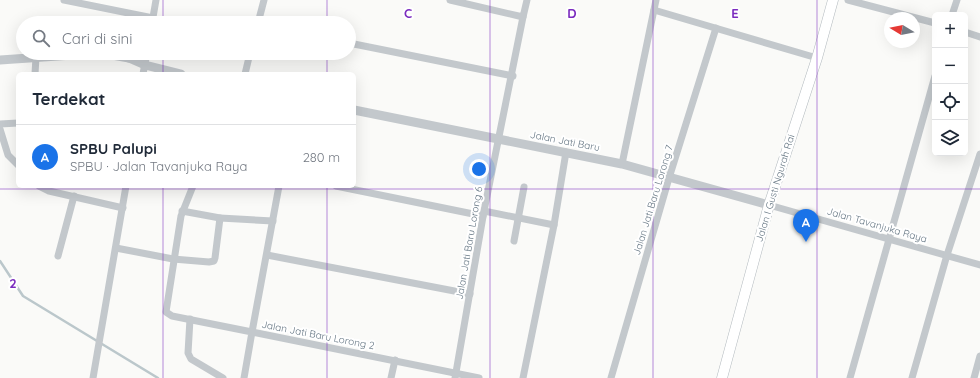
<!DOCTYPE html>
<html lang="id">
<meta charset="utf-8">
<style>
body{margin:0;font-family:Quicksand,sans-serif;background:#f6f6f7;color:#1f2937}
.controls{position:absolute;right:12px;top:12px;display:grid;overflow:hidden;border-radius:6px;box-shadow:0 4px 16px #0002}
.controls button{width:36px;height:36px;display:grid;place-items:center;padding:0;border:0;border-bottom:1px solid #e0e1e3;background:#fff;color:#1f2937;font:20px sans-serif}
.compass{position:absolute;left:884px;top:12px;width:36px;height:36px;border-radius:50%;background:#fff;box-shadow:0 4px 16px #0002;rotate:280deg}
.you{position:absolute;left:479px;top:169px;width:14px;height:14px;margin:-10px;border:3px solid #fff;border-radius:50%;background:#1a73e8;box-shadow:0 0 0 6px #1a73e833}
.badge{display:grid;place-items:center;width:26px;height:26px;border-radius:50%;background:#1a73e8;color:#fff;font-size:13px;font-weight:700}
.pin{position:absolute;translate:-50% -33px;filter:drop-shadow(0 1px 2px #0008)}
.pin::after{content:'';position:absolute;top:21px;width:14px;height:12px;background:inherit;clip-path:polygon(0 0,100% 0,50% 100%)}
.list{margin:0;padding:0;list-style:none}
h2{display:flex;justify-content:space-between;align-items:center;height:52px;margin:0;padding:0 16px;font-size:17px}
h2 small{font-size:13px;font-weight:400;color:#747a83}
.list li{display:grid;grid-template-columns:26px 1fr auto;gap:12px;align-items:center;box-sizing:border-box;height:64px;padding:0 16px;border-top:1px solid #e0e1e3}
.list b{display:block;font-size:15px;white-space:nowrap}
.list p{margin:0;font-size:13px;white-space:nowrap;color:#747a83}
.list em{font-size:13px;font-style:normal;color:#747a83}
.icon{flex:none;width:22px;height:22px;fill:none;stroke:currentColor;stroke-width:2;stroke-linecap:round;stroke-linejoin:round}
.map{position:relative;flex:none;width:980px;height:378px;overflow:hidden}
.search{position:absolute;background:#fff;box-shadow:0 4px 16px #0002;left:16px;top:16px;width:340px;height:44px;display:flex;align-items:center;gap:10px;box-sizing:border-box;padding:0 14px;border-radius:22px;color:#747a83;font-size:15px}
.panel{position:absolute;background:#fff;box-shadow:0 4px 16px #0002;left:16px;top:72px;width:340px;height:116px;border-radius:6px}
.map>svg:first-child{display:block}
.lines{fill:none;stroke-linecap:round;stroke-linejoin:round}
.stream{stroke:#bbc7cb;stroke-width:2.5}
.secondary-casing{stroke:#b3babf;stroke-width:11}
.minor{stroke:#c3c8cc;stroke-width:7}
.tertiary{stroke:#c3c8cc;stroke-width:9}
.secondary{stroke:#fff;stroke-width:10}
.grid{fill:none;stroke:#7b2cbf;stroke-width:1;stroke-opacity:0.55}
.labels{text-anchor:middle;dominant-baseline:central;stroke-width:4;stroke-linejoin:round;paint-order:stroke}
.street-label{font-size:10px;fill:#657683;stroke:#fff}
.grid-label{font-size:13px;text-anchor:middle;font-weight:bold;fill:#7b2cbf;stroke:#fff;stroke-width:4;stroke-linejoin:round;paint-order:stroke}
</style>
<div class="map">
<svg width="980" height="378" viewBox="0 0 980 378">
<rect width="100%" height="100%" fill="#fafaf8"/>
<g class="lines">
<polyline class="stream" points="0,261 23,296 158,378"/>
<defs>
<polyline id="secondary" points="722,378 769,205 817,58 833,0"/>
</defs>
<use href="#secondary" class="secondary-casing"/>
<g class="minor">
<polyline points="64,0 153,18"/>
<polyline points="450,0 523,17 527,0"/>
<polyline points="848,0 935,23"/>
<polyline points="654,10 817,58"/>
<polyline points="952,15 957,0"/>
<polyline points="152,23 156,0"/>
<polyline points="258,23 264,0"/>
<polyline points="965,32 980,37"/>
<polyline points="349,43 513,76"/>
<polyline points="35,74 36,57"/>
<polyline points="143,74 147,53"/>
<polyline points="245,74 250,53"/>
<polyline points="0,124 18,123"/>
<polyline points="0,129 8,155 18,165"/>
<polyline points="622,164 656,0"/>
<polyline points="39,186 49,191 123,208"/>
<polyline points="193,186 181,216 166,312 172,316 252,332 244,378"/>
<polyline points="279,186 252,332 479,378"/>
<polyline points="336,186 483,216"/>
<polyline points="769,205 980,265"/>
<polyline points="182,211 220,218"/>
<polyline points="484,211 554,225"/>
<polyline points="514,241 524,187"/>
<polyline points="116,248 173,259 209,262 214,261 215,258 220,218 273,221"/>
<polyline points="267,255 470,294"/>
<polyline points="58,256 74,196"/>
<polyline points="190,319 188,353 191,359 223,378"/>
<polyline points="93,378 126,186"/>
<polyline points="391,378 395,360"/>
<polyline points="455,378 484,211 523,17"/>
<polyline points="523,378 554,225 566,152"/>
<polyline points="611,378 669,178 716,28"/>
<polyline points="850,378 935,76"/>
<polyline points="912,378 947,255 980,154"/>
<polyline points="974,378 980,356"/>
</g>
<g class="tertiary">
<polyline points="129,58 140,53"/>
<polyline points="0,60 101,53 129,58 145,65 181,74"/>
<polyline points="354,110 622,164 769,205"/>
</g>
<use href="#secondary" class="secondary"/>
</g>
<path class="grid" d="M163,0V23M327,0V23M490,0V378M653,0V378M817,0V378M163,53V74M327,53V74M163,186V378M327,186V378M0,189H980"/>
<g class="labels">
<g class="street-label">
<text transform="translate(565 141) rotate(11)">Jalan Jati Baru</text>
<text transform="translate(775 188) rotate(-73)">Jalan I Gusti Ngurah Rai</text>
<text transform="translate(653 200) rotate(-73)">Jalan Jati Baru Lorong 7</text>
<text transform="translate(877 225) rotate(16)">Jalan Tavanjuka Raya</text>
<text transform="translate(469 243) rotate(-80)">Jalan Jati Baru Lorong 6</text>
<text transform="translate(318 335) rotate(11)">Jalan Jati Baru Lorong 2</text>
</g>
</g>
<g class="grid-label">
<text x="408" y="18">C</text>
<text x="572" y="18">D</text>
<text x="735" y="18">E</text>
<text x="13" y="288">2</text>
</g>
</svg>
<div class="controls">
<button>+</button>
<button>−</button>
<button><svg class="icon" aria-label="locate" viewBox="0 0 24 24"><circle cx="12" cy="12" r="6"/><path d="M12 2v4M12 18v4M2 12h4M18 12h4"/></svg></button>
<button><svg class="icon" aria-label="layers" viewBox="0 0 24 24"><path d="M12 4l9 5-9 5-9-5zM3 14l9 5 9-5"/></svg></button>
</div>
<svg class="compass" viewBox="-18 -18 36 36"><path d="M0-13l5 13h-10z" fill="#e53935"/><path d="M0 13l5-13h-10z" fill="#747a83"/></svg>
<div class="you"></div>
<div class="pin badge" style="left:806px;top:242px">A</div>
<div class="search"><svg class="icon" aria-label="search" viewBox="0 0 24 24"><circle cx="10" cy="10" r="6"/><path d="M15 15l6 6"/></svg>Cari di sini</div>
<section class="panel">
<h2>Terdekat<small></small></h2>
<ul class="list">
<li><span class="badge">A</span><div><b>SPBU Palupi</b><p>SPBU · Jalan Tavanjuka Raya</p></div><em>280 m</em></li>
</ul>
</section>
</div>
